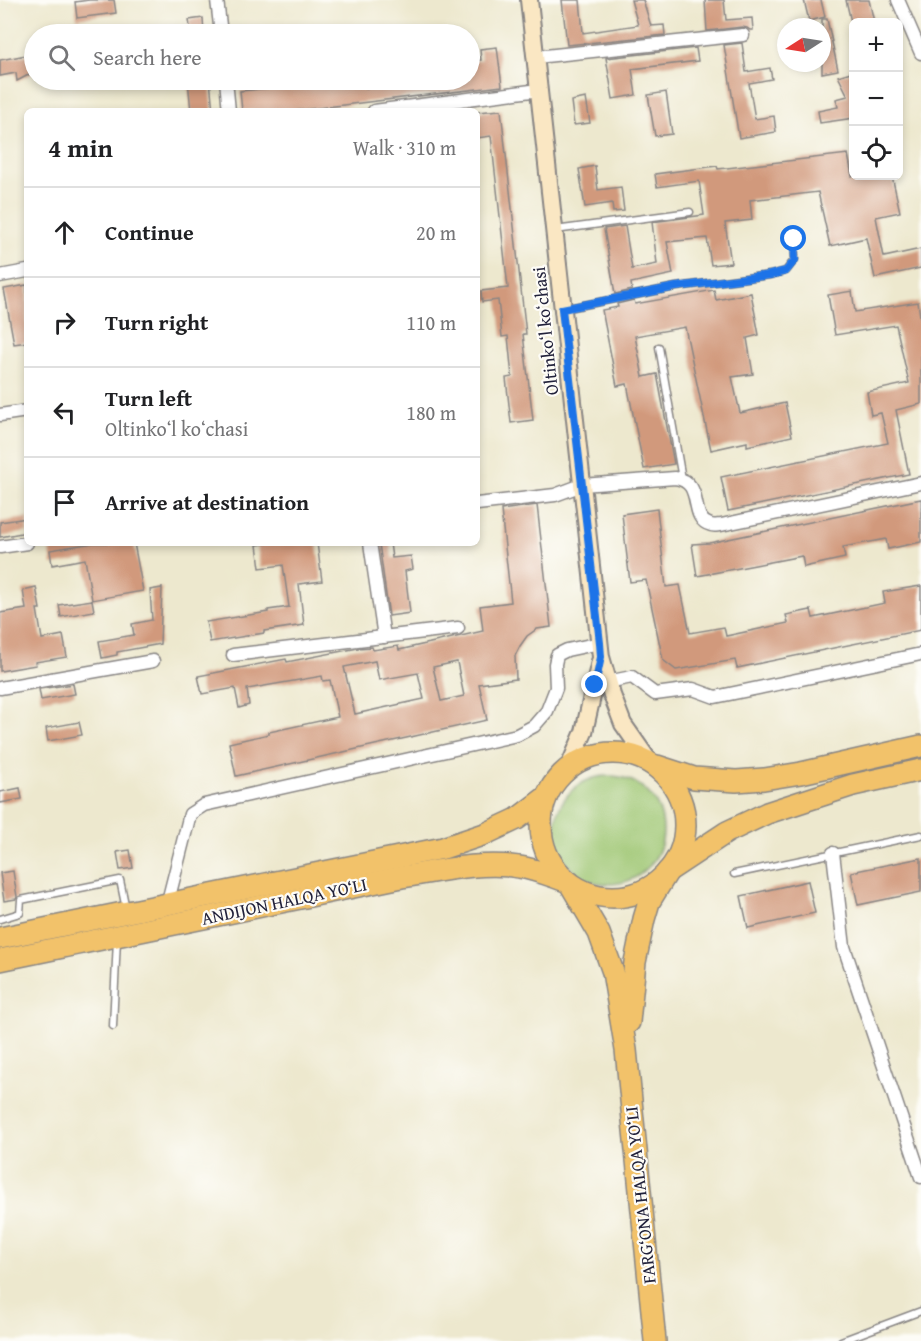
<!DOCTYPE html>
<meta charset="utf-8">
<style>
body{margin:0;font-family:"Gentium Book Plus",serif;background:#f2f2f2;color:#202124}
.controls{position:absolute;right:18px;top:18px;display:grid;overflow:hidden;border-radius:9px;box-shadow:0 3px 9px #0003}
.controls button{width:54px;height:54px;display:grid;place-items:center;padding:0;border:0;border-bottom:2px solid #e0e0e0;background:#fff;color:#202124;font:30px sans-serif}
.compass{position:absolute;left:777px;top:18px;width:54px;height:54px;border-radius:50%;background:#fff;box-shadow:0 3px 9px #0003;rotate:258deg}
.stop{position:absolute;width:18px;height:18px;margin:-14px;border:4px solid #1a73e8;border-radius:50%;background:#fff}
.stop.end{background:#1a73e8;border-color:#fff;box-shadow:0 2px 6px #0008}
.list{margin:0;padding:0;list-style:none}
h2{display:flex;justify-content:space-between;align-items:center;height:78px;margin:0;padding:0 24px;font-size:26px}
h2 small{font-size:20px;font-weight:400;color:#757577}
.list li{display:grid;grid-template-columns:39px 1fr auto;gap:18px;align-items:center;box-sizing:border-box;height:90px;padding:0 24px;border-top:2px solid #e0e0e0}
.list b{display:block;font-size:22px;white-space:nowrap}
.list p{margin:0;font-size:20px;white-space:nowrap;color:#757577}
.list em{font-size:20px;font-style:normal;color:#757577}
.icon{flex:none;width:33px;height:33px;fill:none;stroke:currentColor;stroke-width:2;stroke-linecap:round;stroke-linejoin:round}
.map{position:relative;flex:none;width:921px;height:1341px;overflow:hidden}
.search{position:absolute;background:#fff;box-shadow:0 3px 9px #0003;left:24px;top:24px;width:456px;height:66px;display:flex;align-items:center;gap:15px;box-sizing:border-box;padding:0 21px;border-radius:33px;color:#757577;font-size:22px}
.panel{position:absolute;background:#fff;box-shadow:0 3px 9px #0003;left:24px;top:108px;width:456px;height:438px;border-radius:9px}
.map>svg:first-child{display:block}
.green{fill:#9ec672;stroke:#607456;stroke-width:1.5}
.building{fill:#d1997b;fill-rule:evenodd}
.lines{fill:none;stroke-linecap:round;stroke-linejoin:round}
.lane-casing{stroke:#888584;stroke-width:9}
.street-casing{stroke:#888584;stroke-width:15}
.secondary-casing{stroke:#888584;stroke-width:20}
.highway-casing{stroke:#888584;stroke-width:24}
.lane{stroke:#fff;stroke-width:6}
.street{stroke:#fff;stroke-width:12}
.secondary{stroke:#fae7c3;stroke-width:16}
.highway{stroke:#f2c26a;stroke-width:21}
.route{stroke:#1a73e8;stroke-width:8}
.labels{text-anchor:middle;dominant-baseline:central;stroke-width:4.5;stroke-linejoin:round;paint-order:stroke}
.street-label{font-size:18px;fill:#22223b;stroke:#fdfcf7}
</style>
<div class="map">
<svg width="921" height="1341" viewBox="0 0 921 1341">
<rect width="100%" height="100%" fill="#fdfcf7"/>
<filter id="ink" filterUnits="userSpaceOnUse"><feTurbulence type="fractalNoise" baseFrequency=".0167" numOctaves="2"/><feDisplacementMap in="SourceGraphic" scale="12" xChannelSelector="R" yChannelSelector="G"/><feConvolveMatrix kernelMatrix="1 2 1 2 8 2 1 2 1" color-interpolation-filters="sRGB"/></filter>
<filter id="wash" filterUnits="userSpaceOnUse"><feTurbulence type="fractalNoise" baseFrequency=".008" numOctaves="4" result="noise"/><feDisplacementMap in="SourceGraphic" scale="24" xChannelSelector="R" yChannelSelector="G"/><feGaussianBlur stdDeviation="1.35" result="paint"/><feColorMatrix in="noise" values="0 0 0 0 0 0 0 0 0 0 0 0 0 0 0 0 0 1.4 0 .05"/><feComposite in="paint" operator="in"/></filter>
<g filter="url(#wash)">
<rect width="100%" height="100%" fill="#ede8ce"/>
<circle class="green" cx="609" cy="830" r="54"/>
<g id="blocks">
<g class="building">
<polygon points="89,0 114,0 116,13 77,18 75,2"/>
<polygon points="562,0 580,0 583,33 638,25 631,0 643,0 651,26 664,25 665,35 567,45"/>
<polygon points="705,0 724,0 726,20 752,18 753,30 750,30 747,28 742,27 707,31"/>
<polygon points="804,0 821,0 825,17 809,21"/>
<polygon points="846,0 869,0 874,22 851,22"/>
<polygon points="203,18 204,34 191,34 189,20"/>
<polygon points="822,19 827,19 838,70 822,73"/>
<polygon points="742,43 746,72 770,68 772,79 749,83 755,119 774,116 776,132 739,138 724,45"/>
<polygon points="497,47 502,86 293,111 242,111 240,91 281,87 280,80 365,80 366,88 397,85 396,80 470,80 470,61 481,60 480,49"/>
<polygon points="696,48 698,61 632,69 636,95 613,99 606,58"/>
<polygon points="32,54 34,72 17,81 16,73 0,76 0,60"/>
<polygon points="854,71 854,118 820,123 818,111 838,107 836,99 848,96 838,76"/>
<polygon points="188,80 210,80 213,111 191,111"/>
<polygon points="666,92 672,134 655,136 648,95"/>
<polygon points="586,98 590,123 574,125 571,101"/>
<polygon points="501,110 526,334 523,334 533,420 511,423 506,378 512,377 508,336 502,337 498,300 482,302 481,291 508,288 491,136 477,138 477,112"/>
<polygon points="848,154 852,176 892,176 900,212 876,217 884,257 921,249 921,268 875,278 866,238 830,246 818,192 750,200 752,220 725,223 731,263 711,265 707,238 667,242 673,274 631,283 632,290 615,294 604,229 625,226 632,269 657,264 652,222 704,215 699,181 657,187 655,174 717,166 718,169"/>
<polygon points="595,166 598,190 621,187 624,211 613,212 612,203 585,207 579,169"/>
<polygon points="27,285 27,342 14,344 4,289"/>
<polygon points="714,290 716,300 751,293 759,335 747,338 753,374 732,377 740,413 785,403 792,436 747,446 747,442 711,450 685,327 635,336 643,377 657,374 674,464 644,469 627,384 617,386 602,310 618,307 617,304 634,300 635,304"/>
<polygon points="852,291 855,312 918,302 921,323 921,404 896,410 909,474 728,511 721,477 888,443 881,413 871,415 867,392 909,383 896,325 835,335 828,295"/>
<polygon points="921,499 921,542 888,549 886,539 843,547 845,558 804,567 802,556 697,576 692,544 709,543"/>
<path d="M537,505L551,627L537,629L527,636L520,646L515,656L516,679L479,684L487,720L236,776L229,743L269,734V732L338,717L330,680L323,681L322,676L247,689L249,705L239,708L235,688L202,694L198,676L286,659L287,662L358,648L372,647L373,650L398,646L399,650L483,631L480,606L511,602L501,510ZM375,661L379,680L418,673L424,699L355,714L344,667ZM457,662L464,696L441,701L433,667Z"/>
<polygon points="657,509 666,587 680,585 690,633 724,627 726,636 788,623 786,615 811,610 813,618 885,603 883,592 921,586 921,630 737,668 735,660 676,670 663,660 646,580 630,582 627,557 622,514"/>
<polygon points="27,518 27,532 0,537 0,522"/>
<polygon points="93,543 134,543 143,591 92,600 85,559 52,565 50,550"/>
<polygon points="270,543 317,543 322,581 299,584 304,625 264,631 264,633 210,642 206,622 268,612 268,610 289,607 283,565 260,568 257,545"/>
<polygon points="379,543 390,543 392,558 411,556 413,569 405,571 410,613 389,616"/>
<polygon points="36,587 40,609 37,609 42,639 63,635 67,657 35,662 36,665 0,671 0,613 26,609 23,590"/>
<polygon points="162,588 160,644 117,652 117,655 102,658 99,641 134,635 132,624 152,620 150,590"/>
<polygon points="92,600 94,611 61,617 59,605"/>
<polygon points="73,684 75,694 41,700 39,689"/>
<polygon points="79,722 82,735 48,741 46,728"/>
<polygon points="20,788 22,799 0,803 0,792"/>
<polygon points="130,850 133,868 120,870 117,852"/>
<polygon points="921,858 921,892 858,905 851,872"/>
<polygon points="13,871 17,897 16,899 4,901 0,873"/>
<polygon points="808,881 815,913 748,928 741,896"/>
</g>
</g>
</g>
<g filter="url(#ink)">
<use href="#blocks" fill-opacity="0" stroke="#888584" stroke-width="1.5"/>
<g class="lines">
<defs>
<g id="lane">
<polyline points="555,230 690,212"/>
<polyline points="563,309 676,287 770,275 786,271 795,259 794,239"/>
<polyline points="659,347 682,479"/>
<polyline points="734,874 921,835"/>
<polyline points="0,919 20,913 21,900 120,880 126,909"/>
<polyline points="113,1026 117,939"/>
<polyline points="841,1341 921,1311"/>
</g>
<g id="street">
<polyline points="217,0 221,34"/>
<polyline points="898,0 921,53"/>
<polyline points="536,57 743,35"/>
<polyline points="226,80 229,111"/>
<polyline points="374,111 539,90"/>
<polyline points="0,276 27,271"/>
<polyline points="0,415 27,411"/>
<path d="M477,504L555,495L582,485L675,478C706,482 687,519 711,525C714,526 718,525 721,525L921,483"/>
<polyline points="370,543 384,637"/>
<polyline points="0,547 27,543"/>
<polyline points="233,655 458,628"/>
<polyline points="602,683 632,677 655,694 693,689 715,697 921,654"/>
<polyline points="0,688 153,661"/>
<polyline points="833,853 844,947 921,1177"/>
<polyline points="167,905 190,814 204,805 517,735 534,726 547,711 556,688 555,664 557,655 567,650 600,643"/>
</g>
<g id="secondary">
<polyline points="529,0 601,657 612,695 623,724 651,764"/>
<polyline points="569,767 584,732 600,661"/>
</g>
<g id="highway">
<circle cx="613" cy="825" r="72"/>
<polyline points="657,766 694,778 736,781 764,779 801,773 921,746"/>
<polyline points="0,938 443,848 485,834 517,819 546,797"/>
<path d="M0,960L402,877C440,871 480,861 519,867C536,869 553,877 569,882L599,933L613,972L626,1050L655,1341"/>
<polyline points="629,1022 635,962 644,919 649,902 668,871 727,832 767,813 853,785 921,770"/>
</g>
</defs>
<use href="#lane" class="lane-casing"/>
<use href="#street" class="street-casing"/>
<use href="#secondary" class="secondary-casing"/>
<use href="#highway" class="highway-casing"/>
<use href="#lane" class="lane"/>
<use href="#street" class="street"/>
<use href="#secondary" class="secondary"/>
<use href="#highway" class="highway"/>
</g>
</g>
<g class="lines" filter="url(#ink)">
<polyline class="route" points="595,685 601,657 600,643 562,309 676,287 770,275 786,271 795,260 794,239"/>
</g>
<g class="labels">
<g class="street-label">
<text transform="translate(545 331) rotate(-96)">Oltinkoʻl koʻchasi</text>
<text transform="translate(284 901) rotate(-12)">ANDIJON HALQA YO‘LI</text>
<text transform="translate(640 1195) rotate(-96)">FARG‘ONA HALQA YO‘LI</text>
</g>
</g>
</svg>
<div class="controls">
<button>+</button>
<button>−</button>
<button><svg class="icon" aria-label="locate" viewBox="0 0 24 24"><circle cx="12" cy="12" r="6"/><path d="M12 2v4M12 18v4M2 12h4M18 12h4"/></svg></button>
</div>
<svg class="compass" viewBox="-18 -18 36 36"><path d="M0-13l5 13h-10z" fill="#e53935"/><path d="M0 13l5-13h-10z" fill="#757577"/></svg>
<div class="stop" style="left:794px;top:239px"></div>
<div class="stop end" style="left:595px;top:685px"></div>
<div class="search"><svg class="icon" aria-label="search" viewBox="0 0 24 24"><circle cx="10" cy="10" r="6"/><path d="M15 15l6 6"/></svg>Search here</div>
<section class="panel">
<h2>4 min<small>Walk · 310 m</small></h2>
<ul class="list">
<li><svg class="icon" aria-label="ahead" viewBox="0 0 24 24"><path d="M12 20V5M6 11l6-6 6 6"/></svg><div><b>Continue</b></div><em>20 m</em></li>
<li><svg class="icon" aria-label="right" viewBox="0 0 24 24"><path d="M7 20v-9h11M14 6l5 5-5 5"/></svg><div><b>Turn right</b></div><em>110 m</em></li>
<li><svg class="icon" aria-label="left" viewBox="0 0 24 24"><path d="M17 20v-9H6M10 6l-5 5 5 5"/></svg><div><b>Turn left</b><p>Oltinkoʻl koʻchasi</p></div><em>180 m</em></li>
<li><svg class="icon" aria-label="arrive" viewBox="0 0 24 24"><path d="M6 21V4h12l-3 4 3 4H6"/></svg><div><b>Arrive at destination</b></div></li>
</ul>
</section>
</div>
